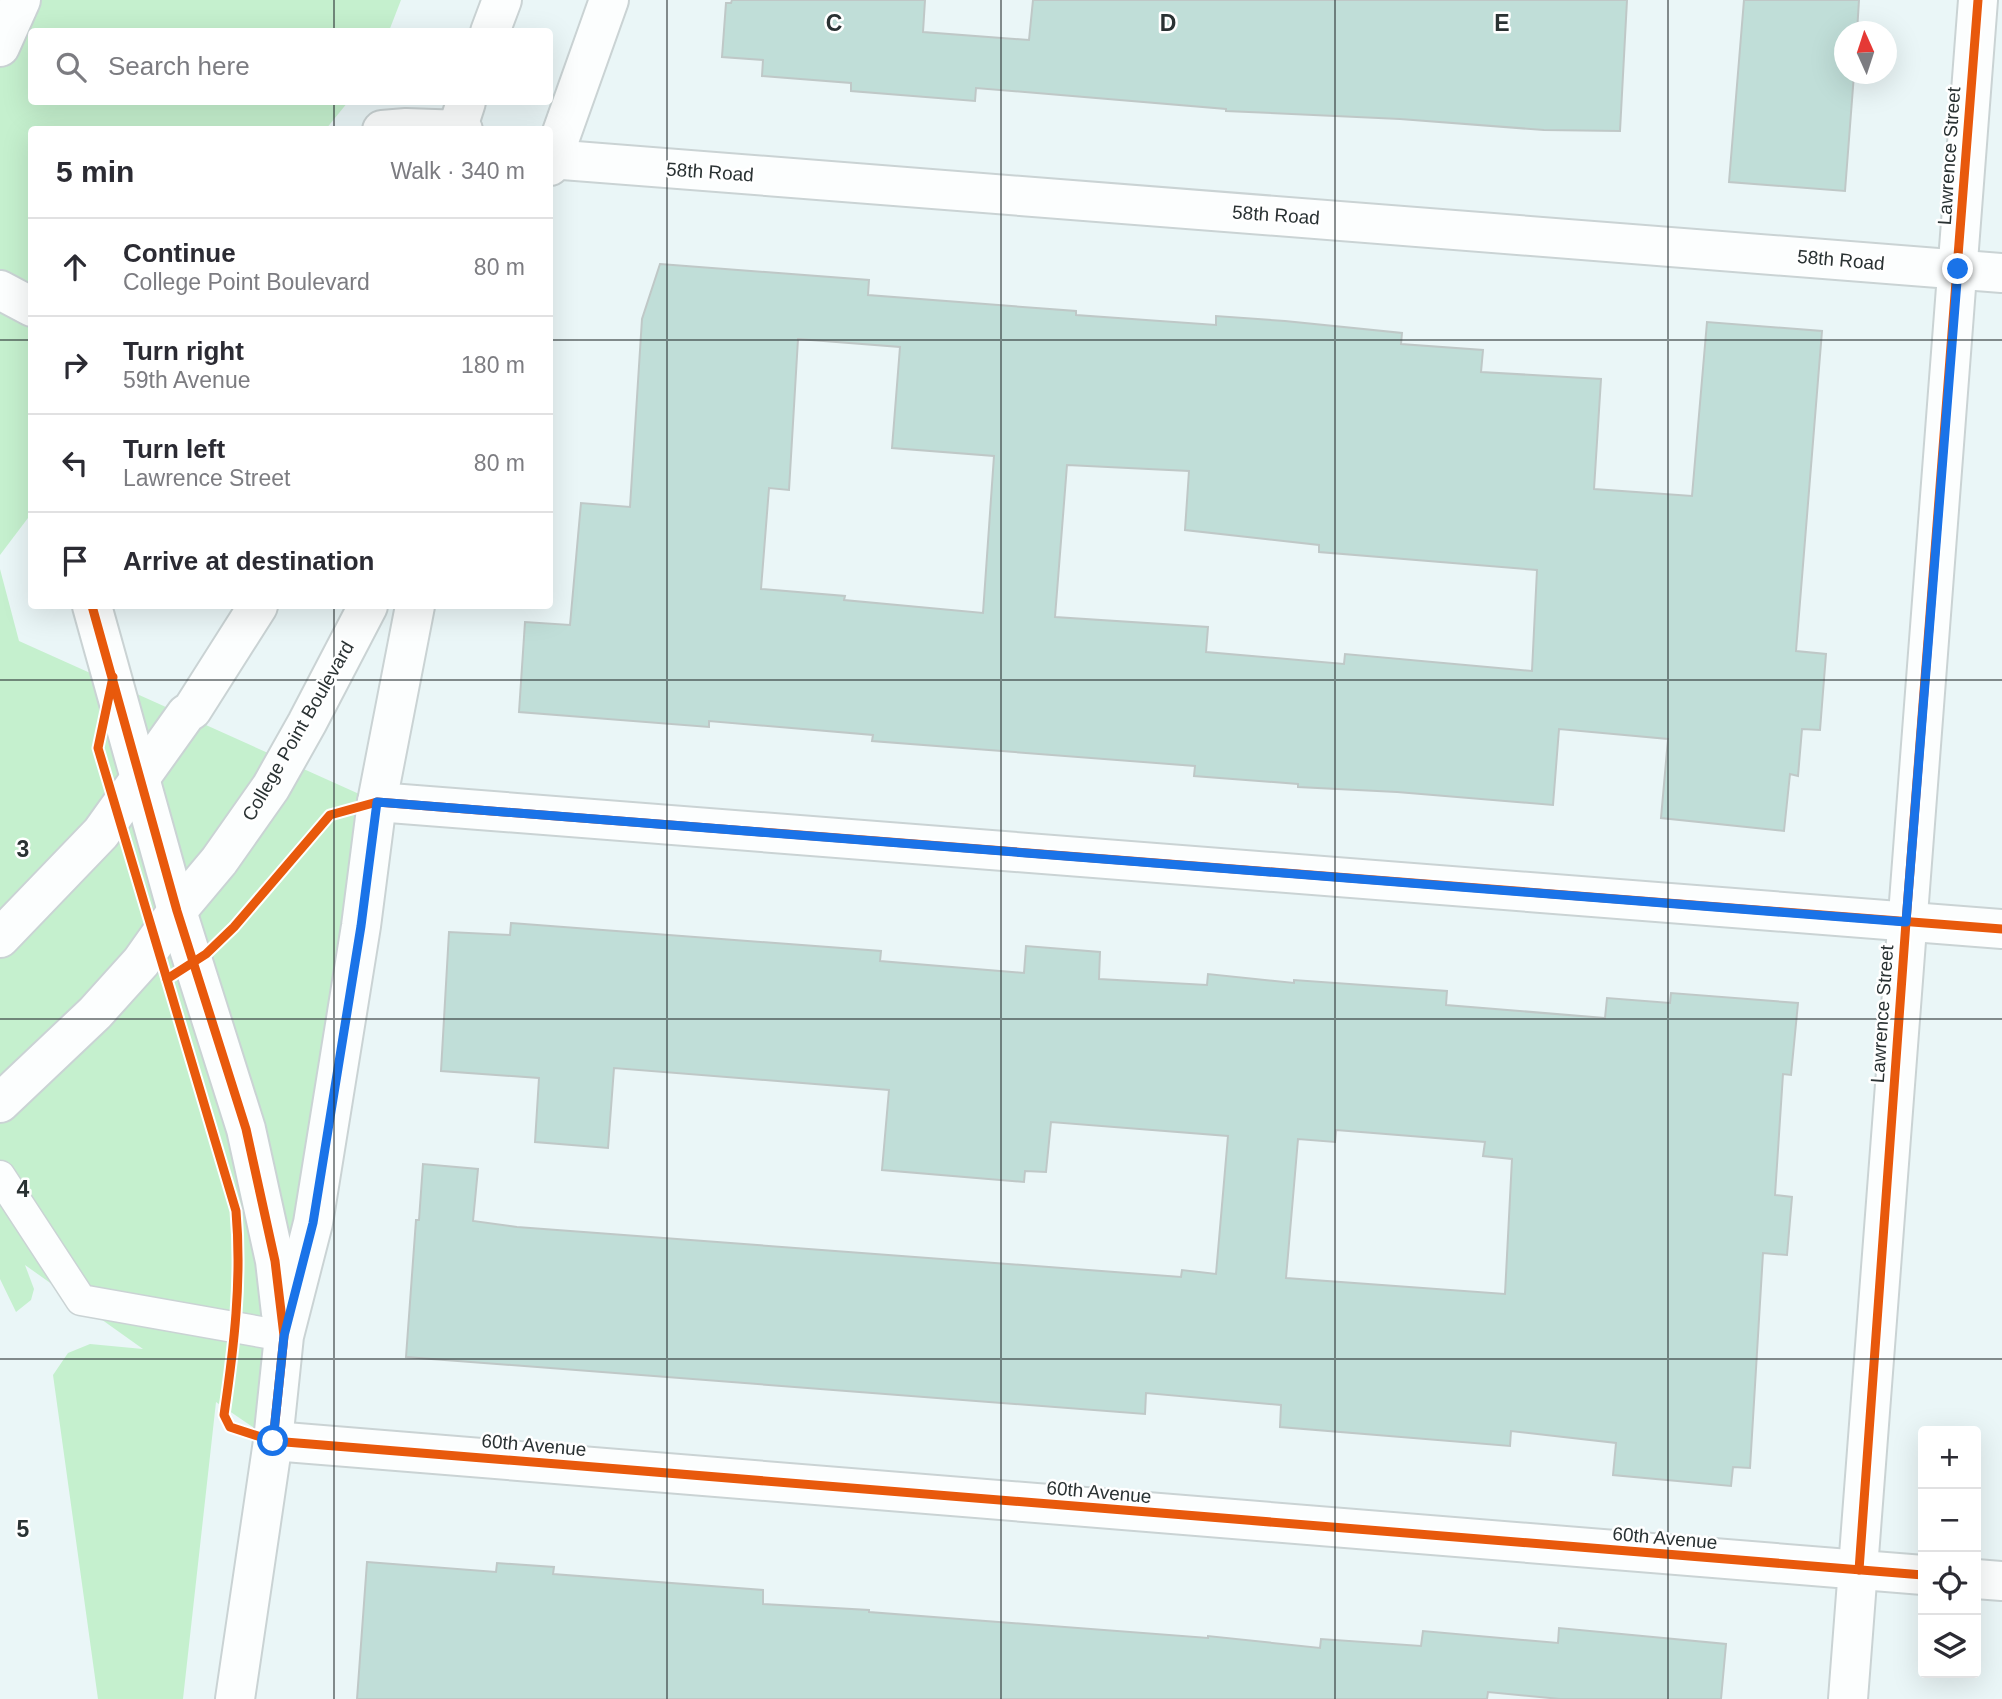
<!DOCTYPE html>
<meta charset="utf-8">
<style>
body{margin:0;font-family:Arial,sans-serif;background:#f2f2f3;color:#2b2b33}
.controls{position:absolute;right:21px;bottom:21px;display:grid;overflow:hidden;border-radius:7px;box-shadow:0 7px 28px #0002}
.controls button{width:63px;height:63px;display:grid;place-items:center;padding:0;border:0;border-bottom:2px solid #e1e1e2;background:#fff;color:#2b2b33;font:35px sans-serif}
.compass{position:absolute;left:1834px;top:21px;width:63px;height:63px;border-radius:50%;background:#fff;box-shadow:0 7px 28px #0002;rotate:357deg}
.stop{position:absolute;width:21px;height:21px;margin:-16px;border:5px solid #1a73e8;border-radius:50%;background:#fff}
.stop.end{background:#1a73e8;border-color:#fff;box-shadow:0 2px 7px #0008}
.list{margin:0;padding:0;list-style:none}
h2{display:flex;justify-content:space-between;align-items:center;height:91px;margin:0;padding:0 28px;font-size:30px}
h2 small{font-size:23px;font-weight:400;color:#7c7c81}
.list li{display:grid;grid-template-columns:46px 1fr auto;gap:21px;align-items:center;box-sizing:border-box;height:98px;padding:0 28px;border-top:2px solid #e1e1e2}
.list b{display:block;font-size:26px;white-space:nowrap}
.list p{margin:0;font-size:23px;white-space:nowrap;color:#7c7c81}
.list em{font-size:23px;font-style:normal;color:#7c7c81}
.icon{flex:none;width:38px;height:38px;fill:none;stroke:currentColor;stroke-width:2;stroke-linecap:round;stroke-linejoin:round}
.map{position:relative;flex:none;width:2002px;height:1699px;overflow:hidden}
.search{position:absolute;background:#fff;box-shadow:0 7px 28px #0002;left:28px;top:28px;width:525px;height:77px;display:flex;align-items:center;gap:18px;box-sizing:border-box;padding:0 24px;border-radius:7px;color:#7c7c81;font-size:26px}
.panel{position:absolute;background:#fff;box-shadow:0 7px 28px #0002;left:28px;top:126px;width:525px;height:483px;border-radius:7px}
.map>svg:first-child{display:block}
.green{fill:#c5f0ce}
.building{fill:#c0ded8;stroke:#bfc8c7;stroke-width:2;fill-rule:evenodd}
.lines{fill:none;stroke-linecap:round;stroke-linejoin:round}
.service-casing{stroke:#cad3d4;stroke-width:33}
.minor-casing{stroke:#cad3d4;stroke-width:42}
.secondary-casing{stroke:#cad3d4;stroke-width:42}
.motorway-casing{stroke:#cad3d4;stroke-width:42}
.service{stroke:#fcfefe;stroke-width:30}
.minor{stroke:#fcfefe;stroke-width:38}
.secondary{stroke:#fcfefe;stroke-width:38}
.motorway{stroke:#fcfefe;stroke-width:38}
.cycleway-casing{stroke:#fff;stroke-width:13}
.cycleway{stroke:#e8590c;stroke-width:9}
.route{stroke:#1a73e8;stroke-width:9}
.grid{fill:none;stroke:#2a3233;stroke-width:2;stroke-opacity:0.55}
.labels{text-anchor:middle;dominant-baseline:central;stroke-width:5;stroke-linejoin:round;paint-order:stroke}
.street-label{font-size:19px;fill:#2a3233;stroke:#fff}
.grid-label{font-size:23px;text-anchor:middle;font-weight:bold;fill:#2a3233;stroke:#fff;stroke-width:5;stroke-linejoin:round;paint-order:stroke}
</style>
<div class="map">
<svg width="2002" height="1699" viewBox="0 0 2002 1699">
<rect width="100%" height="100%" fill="#eaf6f7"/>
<g class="green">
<polygon points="0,0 401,0 389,31 32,32 32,102 348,102 326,129 32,130 31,514 0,555"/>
<polygon points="0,569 19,641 377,802 273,1441 216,1402 183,1699 98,1699 53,1375 68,1353 90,1344 143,1349 25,1265 34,1289 31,1300 16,1312 0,1279"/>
</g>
<g class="building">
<polygon points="732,0 925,0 923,32 1029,40 1033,0 1627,0 1620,131 1544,130 1400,119 1226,111 1226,109 976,88 975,101 851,91 851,83 762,76 763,60 722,57 726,3 731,3"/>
<polygon points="1744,0 1859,0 1857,32 1844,32 1844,74 1854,74 1845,191 1729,182"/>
<path d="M660,264L869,280L868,295L1076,311V315L1216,325V316L1285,321L1402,333L1401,344L1483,350L1481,372L1601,379L1594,489L1692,496L1707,322L1822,331L1796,651L1826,654L1820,730L1802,729L1798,776L1790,774L1784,831L1661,818L1668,739L1559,729L1553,805L1397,792L1298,787V784L1194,776L1195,766L872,741L873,735L709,721V727L519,712L525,622L570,625L581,503L630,507L642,319ZM798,339L900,347L892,448L994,456L983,613L844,600L845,596L761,589L769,488L789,490ZM1067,465L1189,471L1185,530L1319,545V552L1537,570L1532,671L1345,654L1344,664L1206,652L1208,627L1055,617Z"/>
<path d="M511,923L881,951L880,961L1024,973L1026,946L1100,952L1099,979L1207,985L1208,974L1294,983V980L1447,991L1446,1005L1605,1018L1607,998L1670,1003L1671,993L1798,1003L1791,1075L1783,1074L1775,1195L1792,1197L1787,1255L1763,1253L1750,1468L1733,1467L1731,1486L1613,1475L1616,1443L1511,1431L1510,1446L1280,1427L1281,1405L1146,1393L1145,1414L406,1357L416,1220H419L423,1164L478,1169L473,1221L517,1227L1181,1277L1182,1270L1216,1274L1228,1136L1051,1122L1046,1172L1025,1171L1024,1182L882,1170L889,1090L614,1068L608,1148L535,1142L539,1078L441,1071L449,932L510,935ZM1336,1130L1485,1142L1483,1156L1512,1159L1505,1294L1286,1278L1298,1139L1335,1142Z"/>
<polygon points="367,1562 496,1572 497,1563 554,1567 553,1574 763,1590 763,1604 869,1610 869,1612 1208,1638 1208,1636 1320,1648 1321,1639 1421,1646 1423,1631 1558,1643 1559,1628 1726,1644 1721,1699 1560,1699 1488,1692 1487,1699 357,1699"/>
</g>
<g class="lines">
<defs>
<polyline id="service" points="0,1176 81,1300 284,1336"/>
<g id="minor">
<polyline points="382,130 406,128 463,130"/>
<polyline points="550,159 2002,273"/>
<polyline points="0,290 32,307"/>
<polyline points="92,606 177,911 246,1129 275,1261 281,1313"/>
<polyline points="377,802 2002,929"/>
<polyline points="273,1441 1923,1575"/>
<polyline points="1976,1579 2002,1581"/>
<polyline points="235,1699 273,1441 284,1336 313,1223 361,926 377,802 415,606"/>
<polyline points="1848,1699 1978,0"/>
</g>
<g id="secondary">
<polyline points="490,32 502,0"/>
<polyline points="457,130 466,102"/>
<polyline points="550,166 609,0"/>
<polyline points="0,938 101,833 186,714 192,710 258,606"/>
<polyline points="0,1103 95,1013 141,962 177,911 219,861 271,787 307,723 368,606"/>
</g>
<polyline id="motorway" points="0,47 21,0"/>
</defs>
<use href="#service" class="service-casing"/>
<use href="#minor" class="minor-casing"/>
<use href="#secondary" class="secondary-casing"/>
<use href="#motorway" class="motorway-casing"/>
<use href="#service" class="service"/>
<use href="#minor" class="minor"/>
<use href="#secondary" class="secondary"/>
<use href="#motorway" class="motorway"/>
<defs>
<g id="cycleway">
<polyline points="92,606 177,911 246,1129 275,1261 284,1336 273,1441"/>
<path d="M113,677L98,748L236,1211C242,1280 234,1347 224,1415L230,1427L273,1441L1923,1575"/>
<polyline points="167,979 206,954 234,927 330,815 377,802 2002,929"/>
<polyline points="1859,1570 1906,922 1978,0"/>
</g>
</defs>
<use href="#cycleway" class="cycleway-casing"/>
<use href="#cycleway" class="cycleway"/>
</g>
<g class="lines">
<polyline class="route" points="273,1441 284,1336 313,1223 361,926 377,802 1906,922 1958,269"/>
</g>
<path class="grid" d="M334,0V32M667,0V1699M1001,0V1699M1335,0V1699M1668,0V1699M334,102V130M0,340H32M550,340H2002M334,606V1699M0,680H2002M0,1019H2002M0,1359H2002"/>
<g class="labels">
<g class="street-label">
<text transform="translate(1949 156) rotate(-86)">Lawrence Street</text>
<text transform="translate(710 172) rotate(4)">58th Road</text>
<text transform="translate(1276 215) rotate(4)">58th Road</text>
<text transform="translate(1841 260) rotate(5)">58th Road</text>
<text transform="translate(298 731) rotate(-60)">College Point Boulevard</text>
<text transform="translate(1882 1014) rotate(-86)">Lawrence Street</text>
<text transform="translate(534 1445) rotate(5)">60th Avenue</text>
<text transform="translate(1099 1492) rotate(5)">60th Avenue</text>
<text transform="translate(1665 1538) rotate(5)">60th Avenue</text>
</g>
</g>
<g class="grid-label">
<text x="834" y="31">C</text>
<text x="1168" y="31">D</text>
<text x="1502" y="31">E</text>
<text x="23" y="857">3</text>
<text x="23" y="1197">4</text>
<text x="23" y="1537">5</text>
</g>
</svg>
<div class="controls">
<button>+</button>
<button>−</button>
<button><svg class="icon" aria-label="locate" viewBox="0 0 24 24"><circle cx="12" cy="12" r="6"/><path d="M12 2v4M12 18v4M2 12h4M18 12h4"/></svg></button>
<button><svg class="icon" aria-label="layers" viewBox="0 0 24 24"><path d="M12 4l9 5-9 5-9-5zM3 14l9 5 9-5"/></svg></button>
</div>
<svg class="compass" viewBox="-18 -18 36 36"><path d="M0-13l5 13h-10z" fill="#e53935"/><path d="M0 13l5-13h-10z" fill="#7c7c81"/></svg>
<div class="stop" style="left:273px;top:1441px"></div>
<div class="stop end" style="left:1958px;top:269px"></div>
<div class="search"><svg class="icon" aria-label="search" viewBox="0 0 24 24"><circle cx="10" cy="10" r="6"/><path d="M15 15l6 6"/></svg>Search here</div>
<section class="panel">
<h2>5 min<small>Walk · 340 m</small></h2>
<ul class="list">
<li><svg class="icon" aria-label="ahead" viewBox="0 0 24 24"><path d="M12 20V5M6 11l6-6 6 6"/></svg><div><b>Continue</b><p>College Point Boulevard</p></div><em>80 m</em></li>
<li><svg class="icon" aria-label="right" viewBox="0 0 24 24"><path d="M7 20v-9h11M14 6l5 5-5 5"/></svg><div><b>Turn right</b><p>59th Avenue</p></div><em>180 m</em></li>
<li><svg class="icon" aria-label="left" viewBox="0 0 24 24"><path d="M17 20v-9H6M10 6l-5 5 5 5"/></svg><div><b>Turn left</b><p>Lawrence Street</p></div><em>80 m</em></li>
<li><svg class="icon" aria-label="arrive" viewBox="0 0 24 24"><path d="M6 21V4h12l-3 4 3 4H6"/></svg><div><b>Arrive at destination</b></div></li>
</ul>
</section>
</div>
